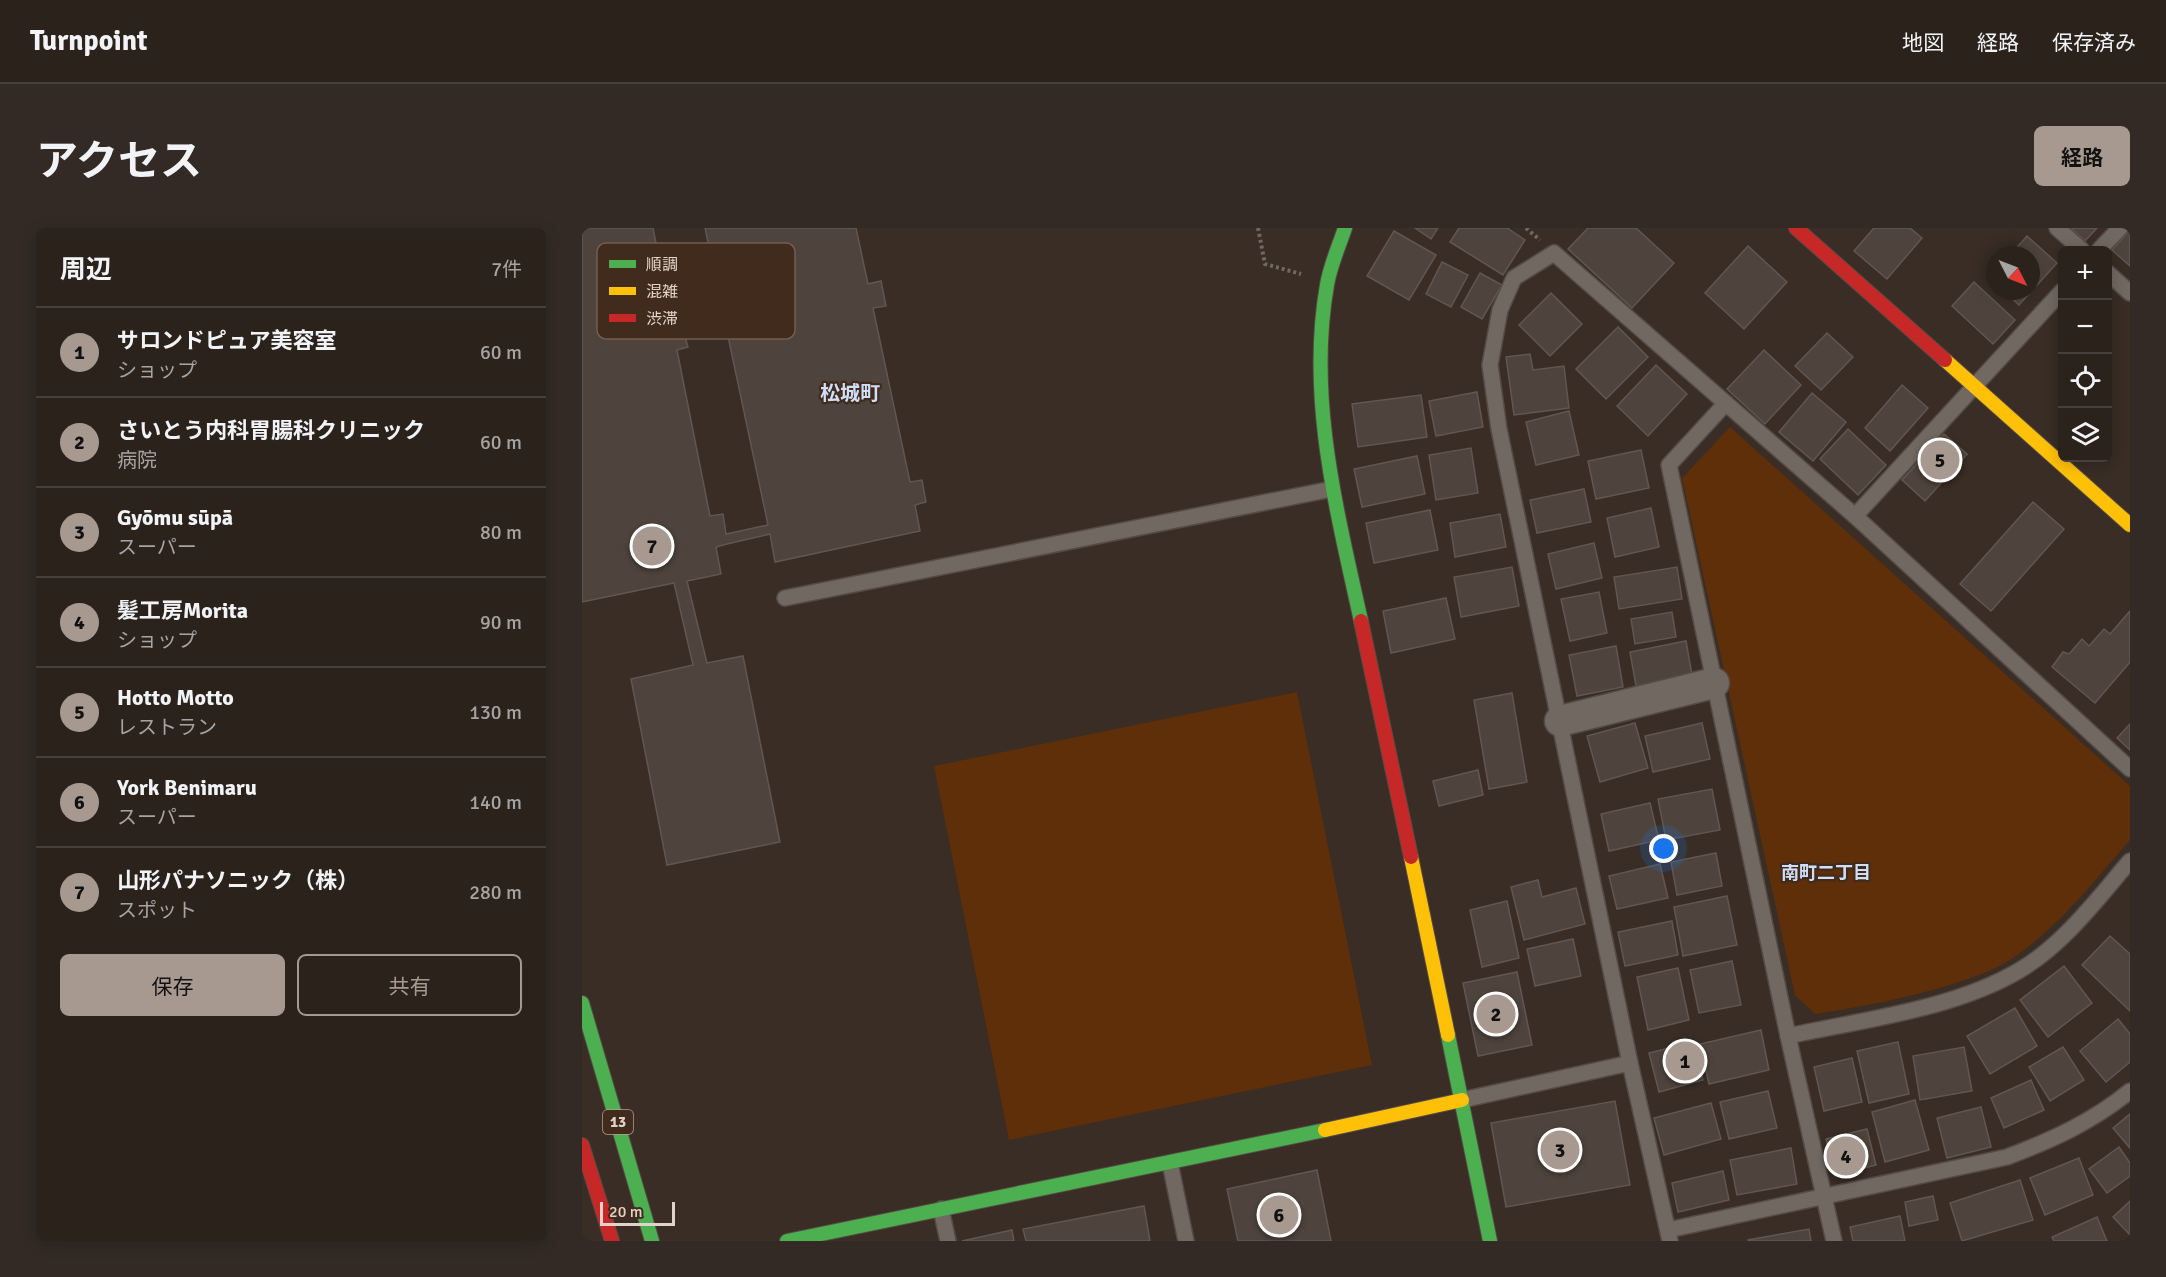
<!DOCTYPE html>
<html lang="ja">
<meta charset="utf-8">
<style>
body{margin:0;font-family:Signika,"Noto Sans JP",sans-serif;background:#332a25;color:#f1f3f6}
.controls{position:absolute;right:18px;top:18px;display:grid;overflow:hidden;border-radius:9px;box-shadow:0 3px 15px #0003}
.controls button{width:54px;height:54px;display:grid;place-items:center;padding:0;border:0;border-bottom:2px solid #473f3b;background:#2b221c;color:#f1f3f6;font:30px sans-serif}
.compass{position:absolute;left:1404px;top:18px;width:54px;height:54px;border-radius:50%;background:#2b221c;box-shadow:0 3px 15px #0003;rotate:132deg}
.scale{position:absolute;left:18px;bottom:15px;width:75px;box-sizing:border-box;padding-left:6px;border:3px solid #e2d3ca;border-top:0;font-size:16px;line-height:21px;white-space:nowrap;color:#e2d3ca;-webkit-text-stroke:4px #412b1d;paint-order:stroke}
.you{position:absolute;left:1082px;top:621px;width:21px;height:21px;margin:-15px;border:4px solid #fff;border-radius:50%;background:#1a73e8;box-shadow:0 0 0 9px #1a73e833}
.badge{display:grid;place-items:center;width:39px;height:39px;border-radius:50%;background:#a79990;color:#111;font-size:20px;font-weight:700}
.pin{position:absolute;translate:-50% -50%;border:3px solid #fff;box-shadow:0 2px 6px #0006}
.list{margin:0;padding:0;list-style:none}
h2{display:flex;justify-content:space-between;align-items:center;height:78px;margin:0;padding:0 24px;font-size:26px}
h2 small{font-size:20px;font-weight:400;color:#a6a4a3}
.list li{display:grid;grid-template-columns:39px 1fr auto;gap:18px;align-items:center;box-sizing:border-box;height:90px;padding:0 24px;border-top:2px solid #473f3b}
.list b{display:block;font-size:22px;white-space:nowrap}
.list p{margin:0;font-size:20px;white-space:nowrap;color:#a6a4a3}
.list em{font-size:20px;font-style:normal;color:#a6a4a3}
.actions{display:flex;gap:12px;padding:18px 24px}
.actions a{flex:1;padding:14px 0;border:2px solid #a79990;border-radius:9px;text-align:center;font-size:21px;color:#a79990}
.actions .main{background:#a79990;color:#111}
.icon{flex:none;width:33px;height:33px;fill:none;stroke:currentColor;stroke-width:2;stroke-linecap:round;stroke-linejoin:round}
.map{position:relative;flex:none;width:1548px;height:1013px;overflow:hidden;border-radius:9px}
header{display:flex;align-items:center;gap:36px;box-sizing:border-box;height:84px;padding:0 30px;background:#2b221c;border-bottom:2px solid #473f3b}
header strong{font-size:28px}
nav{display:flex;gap:33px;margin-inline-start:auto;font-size:21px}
.intro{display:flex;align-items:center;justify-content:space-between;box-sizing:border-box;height:144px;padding:0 36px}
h1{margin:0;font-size:42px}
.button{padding:15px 27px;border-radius:9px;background:#a79990;color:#111;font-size:21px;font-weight:700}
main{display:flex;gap:36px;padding:0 36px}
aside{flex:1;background:#2b221c;border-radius:9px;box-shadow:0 3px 15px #0003}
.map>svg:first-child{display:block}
.green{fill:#5e2f08}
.building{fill:#4f443d;stroke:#615650;stroke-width:1.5}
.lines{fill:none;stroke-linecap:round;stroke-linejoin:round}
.lane-casing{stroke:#554b44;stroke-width:18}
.street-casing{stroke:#554b44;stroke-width:33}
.fast-casing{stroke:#554b44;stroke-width:16}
.slow-casing{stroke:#554b44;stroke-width:16}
.jam-casing{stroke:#554b44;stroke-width:16}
.path{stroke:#716862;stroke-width:4;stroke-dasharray:3 3;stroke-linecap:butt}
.lane{stroke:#716861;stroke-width:15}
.street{stroke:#716861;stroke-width:30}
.fast{stroke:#4caf50;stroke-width:14}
.slow{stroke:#ffc107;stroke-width:14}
.jam{stroke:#c62828;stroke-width:14}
.labels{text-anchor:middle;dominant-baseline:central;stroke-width:4.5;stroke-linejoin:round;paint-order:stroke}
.shield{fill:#412b1d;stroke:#b2a196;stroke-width:1.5}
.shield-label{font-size:15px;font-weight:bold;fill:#e2d3ca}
.neighbourhood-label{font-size:18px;font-weight:bold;fill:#d0dff9;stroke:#412b1d}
.quarter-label{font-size:20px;font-weight:bold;fill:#d0dff9;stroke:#412b1d}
.key{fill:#412b1d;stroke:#715d51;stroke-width:1.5}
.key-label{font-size:16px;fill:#e2d3ca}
</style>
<header>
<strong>Turnpoint</strong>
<nav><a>地図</a><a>経路</a><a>保存済み</a></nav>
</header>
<div class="intro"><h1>アクセス</h1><a class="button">経路</a></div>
<main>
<aside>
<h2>周辺<small>7件</small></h2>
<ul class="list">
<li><span class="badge">1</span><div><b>サロンドピュア美容室</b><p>ショップ</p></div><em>60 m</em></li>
<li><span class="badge">2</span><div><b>さいとう内科胃腸科クリニック</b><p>病院</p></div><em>60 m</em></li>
<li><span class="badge">3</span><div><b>Gyōmu sūpā</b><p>スーパー</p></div><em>80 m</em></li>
<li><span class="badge">4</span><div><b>髪工房Morita</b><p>ショップ</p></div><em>90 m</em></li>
<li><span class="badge">5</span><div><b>Hotto Motto</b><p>レストラン</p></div><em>130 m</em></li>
<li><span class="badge">6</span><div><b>York Benimaru</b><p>スーパー</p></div><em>140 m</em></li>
<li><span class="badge">7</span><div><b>山形パナソニック（株）</b><p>スポット</p></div><em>280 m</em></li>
</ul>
<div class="actions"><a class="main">保存</a><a>共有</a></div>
</aside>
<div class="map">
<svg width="1548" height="1013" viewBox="0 0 1548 1013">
<rect width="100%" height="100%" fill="#392d25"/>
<g class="green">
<path d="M1148,199L1548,558V612C1512,653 1477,699 1431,730C1388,759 1286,778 1233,786L1213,767L1100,250Z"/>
<polygon points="715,464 790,837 427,912 352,538"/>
</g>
<g class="building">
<polygon points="0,0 71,0 90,97 99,94 106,119 95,122 128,288 141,286 144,306 186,297 123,0 274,0 286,56 299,53 304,78 291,80 328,254 340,252 344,274 333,277 338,303 193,334 188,306 145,316 134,319 139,346 105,353 125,435 161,428 198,614 85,637 49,451 111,437 92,355 0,374"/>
<polygon points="833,0 856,0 849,11"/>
<polygon points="877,0 925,0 943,12 921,47 868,14"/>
<polygon points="1006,0 1054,0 1092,35 1050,80 986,21"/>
<polygon points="1292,0 1328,0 1340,10 1305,51 1272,23"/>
<polygon points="1489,0 1515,0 1503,13"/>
<polygon points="1548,2 1548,38 1530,22"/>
<polygon points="812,3 854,27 827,72 785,48"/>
<polygon points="1445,8 1475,35 1437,77 1422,63 1449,63 1449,27 1428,27"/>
<polygon points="1166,18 1205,54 1162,101 1123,65"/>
<polygon points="860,34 886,47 869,79 844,66"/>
<polygon points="898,45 920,57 900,91 879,79"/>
<polygon points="1392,54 1433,92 1411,116 1370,78"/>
<polygon points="969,65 1000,96 968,128 937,97"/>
<polygon points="1036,99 1066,129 1024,171 994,141"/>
<polygon points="1245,105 1271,129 1239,162 1213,138"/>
<polygon points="1182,122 1219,157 1183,196 1145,161"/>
<polygon points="948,126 951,142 982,138 987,180 932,187 924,129"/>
<polygon points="1074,137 1105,166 1066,208 1035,178"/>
<polygon points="1320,157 1346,180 1308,223 1283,200"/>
<polygon points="895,164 901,199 854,208 847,173"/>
<polygon points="1230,165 1264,194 1231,233 1197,204"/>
<polygon points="839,167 845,209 776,219 770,176"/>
<polygon points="987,183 997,227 954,237 944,194"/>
<polygon points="1266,201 1304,237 1276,267 1238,231"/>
<polygon points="1362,206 1385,226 1343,273 1320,252"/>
<polygon points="889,220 896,265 854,272 847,227"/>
<polygon points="1059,222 1067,260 1014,271 1006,233"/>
<polygon points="835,228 843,266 780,279 772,241"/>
<polygon points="1002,261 1009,294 955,305 948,272"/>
<polygon points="1451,274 1482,301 1409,383 1378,356"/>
<polygon points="1069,280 1077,319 1033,329 1025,290"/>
<polygon points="848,282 856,322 792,335 784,295"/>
<polygon points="918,286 924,319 873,329 868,295"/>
<polygon points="1012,315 1020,350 974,361 966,326"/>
<polygon points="930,339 937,378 879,389 872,349"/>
<polygon points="1095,339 1100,371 1037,381 1032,349"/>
<polygon points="1017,364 1025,405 988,413 979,371"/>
<polygon points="864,370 873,411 809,425 801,383"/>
<polygon points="1548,383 1548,434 1513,475 1470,439 1481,424 1487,426 1500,411 1507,418 1522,401 1528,406"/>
<polygon points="1090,384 1094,409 1053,416 1049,391"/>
<polygon points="1104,413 1110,447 1054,458 1048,424"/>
<polygon points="1034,418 1041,459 995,468 987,427"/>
<polygon points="930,465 945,554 907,561 892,472"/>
<polygon points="1053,495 1066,540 1018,554 1005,508"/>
<polygon points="1120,495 1128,531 1071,544 1063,508"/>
<polygon points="1548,496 1548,522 1535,510"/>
<polygon points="896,542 901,567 857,578 851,553"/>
<polygon points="1130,561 1138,602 1084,612 1076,571"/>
<polygon points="1068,575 1077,612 1027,623 1019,586"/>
<polygon points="1134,625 1140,658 1095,667 1089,634"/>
<polygon points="1078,636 1086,670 1035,681 1027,648"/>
<polygon points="956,652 960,669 994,660 1003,696 942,712 929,659"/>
<polygon points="1145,668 1155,717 1101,728 1092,679"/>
<polygon points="925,673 937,730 900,739 888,682"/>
<polygon points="1090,693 1096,727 1043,738 1036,704"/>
<polygon points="1528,708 1548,726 1548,783 1500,737"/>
<polygon points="991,711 999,748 953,758 945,721"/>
<polygon points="1150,733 1159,777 1117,785 1108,742"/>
<polygon points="1482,738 1510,775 1466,809 1438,772"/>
<polygon points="1096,740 1107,792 1066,802 1055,749"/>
<polygon points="935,744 950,817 896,828 881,755"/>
<polygon points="1433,780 1455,818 1408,846 1385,808"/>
<polygon points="1536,791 1548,806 1548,834 1524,854 1498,823"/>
<polygon points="1179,802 1187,842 1127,856 1118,816"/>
<polygon points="1111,814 1121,852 1077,864 1067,825"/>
<polygon points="1316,814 1327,866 1287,875 1275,823"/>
<polygon points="1382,819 1390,863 1338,872 1331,828"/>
<polygon points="1481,819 1502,852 1468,873 1447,839"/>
<polygon points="1270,830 1280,874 1242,883 1232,839"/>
<polygon points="1449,852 1462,882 1422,900 1409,870"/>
<polygon points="1186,863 1195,900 1147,911 1138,874"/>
<polygon points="1333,872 1347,922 1303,934 1290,884"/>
<polygon points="1033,873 1048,957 924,979 909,895"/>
<polygon points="1129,875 1139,911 1082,927 1072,890"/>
<polygon points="1399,879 1409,919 1365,930 1355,890"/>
<polygon points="1548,886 1548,920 1531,900"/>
<polygon points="1285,901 1294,937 1253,948 1244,911"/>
<polygon points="1537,919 1548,935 1548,948 1525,965 1507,941"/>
<polygon points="1209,920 1215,956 1155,967 1148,932"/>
<polygon points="1497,930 1511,967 1463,987 1448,950"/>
<polygon points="735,942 749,1013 656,1013 645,961"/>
<polygon points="1141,943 1147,972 1096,984 1090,955"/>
<polygon points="1438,952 1451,992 1380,1013 1368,975"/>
<polygon points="1351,968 1356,992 1327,998 1323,974"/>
<polygon points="1548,973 1548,1007 1531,989"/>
<polygon points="562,978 568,1013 444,1013 441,1001"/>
<polygon points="1318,988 1323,1013 1271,1013 1268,999"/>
<polygon points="1515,989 1525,1013 1472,1013 1470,1009"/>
<polygon points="1227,1001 1229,1013 1166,1013 1166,1012"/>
<polygon points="430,1002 432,1013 380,1013"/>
</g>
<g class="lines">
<defs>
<g id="lane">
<polyline points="1475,0 1500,22"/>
<polyline points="1517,22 1538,0"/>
<polyline points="1526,45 1548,65"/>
<polyline points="1144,175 1087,237 1206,808 1252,1013"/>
<polyline points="1273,288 1480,63"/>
<polyline points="203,370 750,261"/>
<path d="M1206,808C1280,792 1373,781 1438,742C1482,716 1516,670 1548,633"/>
<polyline points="880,872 1048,835"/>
<polyline points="588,935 604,1013"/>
<polyline points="359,981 366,1013"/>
<path d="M1086,1002L1425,929C1470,912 1510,894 1548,863"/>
<polyline points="1088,1013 1048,835 917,201 908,137 918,82 932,50 972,25 1273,288 1548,541"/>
</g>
<polyline id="street" points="978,493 1132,455"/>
<g id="fast">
<path d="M763,0C757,18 748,38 745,57C725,170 755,283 779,393"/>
<polyline points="0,775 70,1013"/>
<polyline points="866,807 908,1013"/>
<polyline points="205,1013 743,902"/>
</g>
<g id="slow">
<polyline points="1363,132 1548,297"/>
<polyline points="829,629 866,807"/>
<polyline points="743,902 880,872"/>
</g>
<g id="jam">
<polyline points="1214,0 1363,132"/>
<polyline points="779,393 829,629"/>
<polyline points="0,917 30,1013"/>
</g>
</defs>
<use href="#lane" class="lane-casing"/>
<use href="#street" class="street-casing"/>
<use href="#fast" class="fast-casing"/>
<use href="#slow" class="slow-casing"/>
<use href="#jam" class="jam-casing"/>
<g class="path">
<polyline points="676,0 683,36 719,46"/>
<polyline points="944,0 958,12"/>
</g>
<use href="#lane" class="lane"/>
<use href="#street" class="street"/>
<use href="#fast" class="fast"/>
<use href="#slow" class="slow"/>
<use href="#jam" class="jam"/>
</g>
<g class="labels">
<rect class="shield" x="21" y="882" width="30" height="24" rx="4.5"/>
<g class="shield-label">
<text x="36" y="894">13</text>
</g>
<g class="neighbourhood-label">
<text x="1244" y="645">南町二丁目</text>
</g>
<g class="quarter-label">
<text x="268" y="165">松城町</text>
</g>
</g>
<rect x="15" y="15" width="198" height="96" rx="9" class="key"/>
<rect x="27" y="32" width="27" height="8" fill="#4caf50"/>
<rect x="27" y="59" width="27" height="8" fill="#ffc107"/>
<rect x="27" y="86" width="27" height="8" fill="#c62828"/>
<g class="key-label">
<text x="64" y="42">順調</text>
<text x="64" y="69">混雑</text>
<text x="64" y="96">渋滞</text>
</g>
</svg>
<div class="controls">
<button>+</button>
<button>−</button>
<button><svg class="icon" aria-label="locate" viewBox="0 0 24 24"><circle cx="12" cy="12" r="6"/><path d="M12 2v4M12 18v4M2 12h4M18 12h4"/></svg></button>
<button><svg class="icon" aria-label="layers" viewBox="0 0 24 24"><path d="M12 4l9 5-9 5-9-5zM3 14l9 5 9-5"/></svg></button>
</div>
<svg class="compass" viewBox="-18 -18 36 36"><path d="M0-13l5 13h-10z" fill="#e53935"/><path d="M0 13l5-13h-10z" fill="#a6a4a3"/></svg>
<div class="scale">20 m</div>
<div class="you"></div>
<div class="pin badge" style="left:1103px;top:833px">1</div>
<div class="pin badge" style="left:914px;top:786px">2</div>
<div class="pin badge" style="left:978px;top:922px">3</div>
<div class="pin badge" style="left:1264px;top:928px">4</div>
<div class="pin badge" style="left:1358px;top:232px">5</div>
<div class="pin badge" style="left:697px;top:987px">6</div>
<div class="pin badge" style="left:70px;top:318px">7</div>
</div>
</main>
